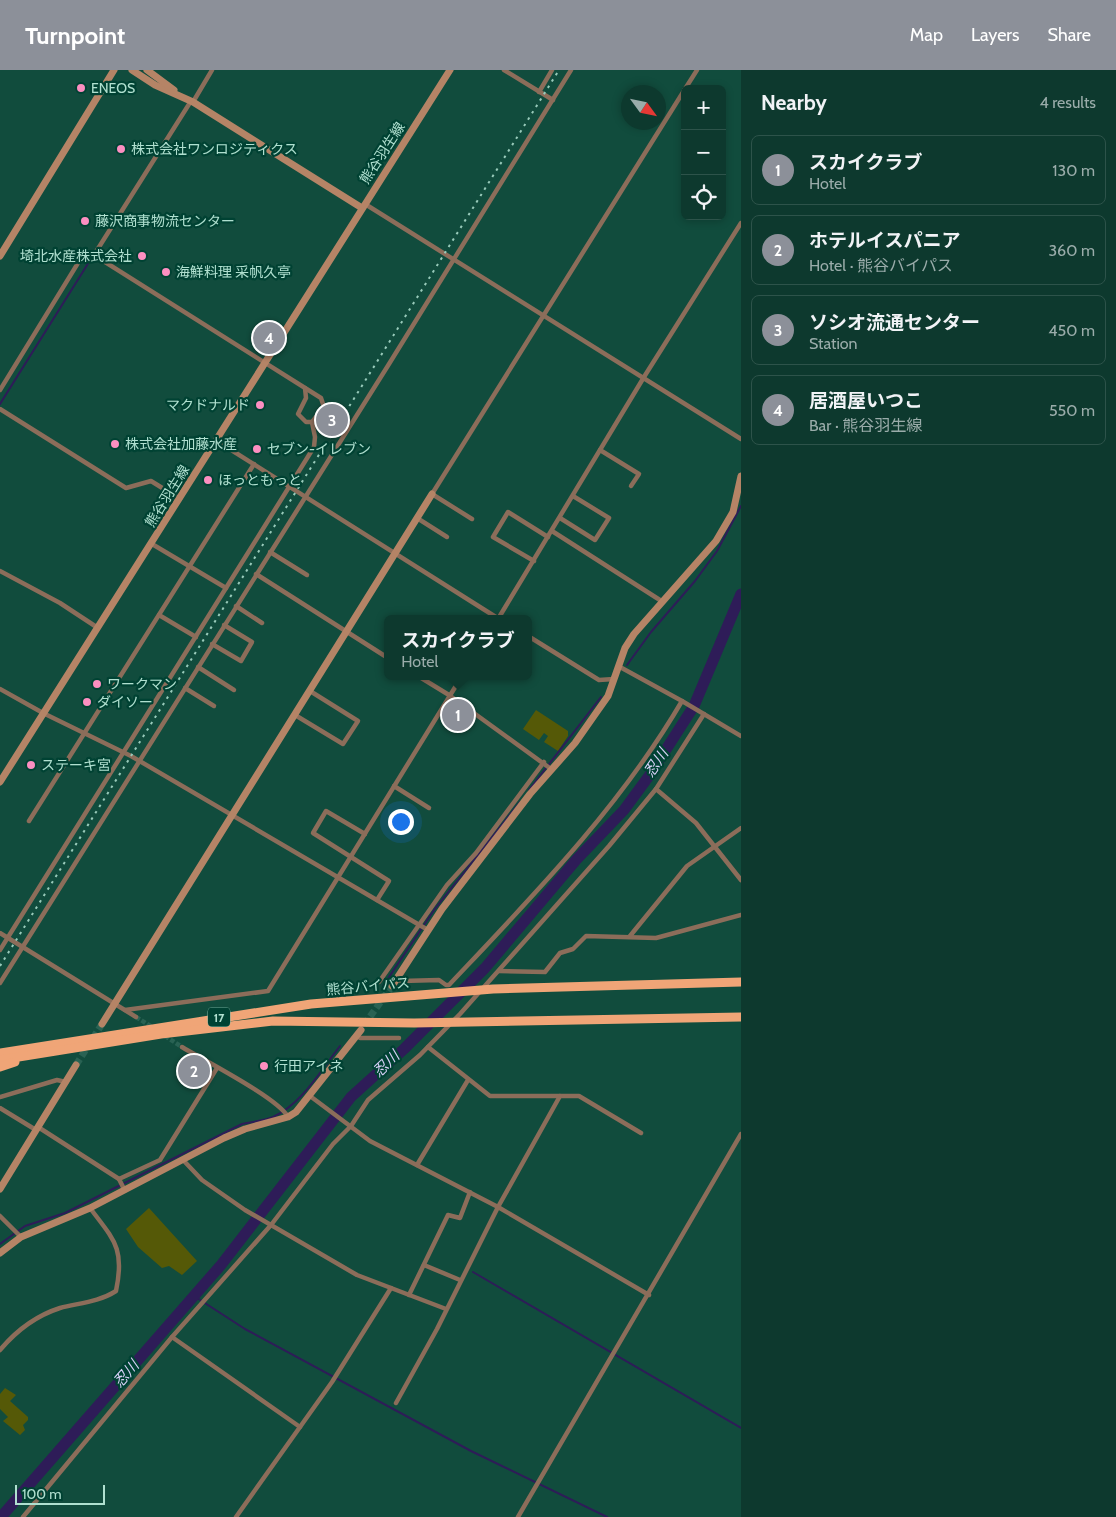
<!DOCTYPE html>
<meta charset="utf-8">
<style>
body{margin:0;font-family:Cabin,"Noto Sans JP",sans-serif;background:#164036;color:#f1f3f6}
.controls{position:absolute;right:15px;top:15px;display:grid;overflow:hidden;border-radius:8px;box-shadow:0 2px 8px #0003}
.controls button{width:45px;height:45px;display:grid;place-items:center;padding:0;border:0;border-bottom:1px solid #2d534a;background:#0d392e;color:#f1f3f6;font:25px sans-serif}
.compass{position:absolute;left:621px;top:15px;width:45px;height:45px;border-radius:50%;background:#0d392e;box-shadow:0 2px 8px #0003;rotate:123deg}
.scale{position:absolute;left:15px;bottom:12px;width:90px;box-sizing:border-box;padding-left:5px;border:2px solid #b0e0d0;border-top:0;font-size:14px;line-height:18px;white-space:nowrap;color:#b0e0d0;-webkit-text-stroke:4px #004233;paint-order:stroke}
.you{position:absolute;left:400px;top:751px;width:18px;height:18px;margin:-12px;border:4px solid #fff;border-radius:50%;background:#1a73e8;box-shadow:0 0 0 8px #1a73e833}
.badge{display:grid;place-items:center;width:32px;height:32px;border-radius:50%;background:#8c9099;color:#fff;font-size:16px;font-weight:700}
.pin{position:absolute;translate:-50% -50%;border:2px solid #fff;box-shadow:0 1px 5px #0006}
.popup{position:absolute;left:384px;top:545px;width:148px;height:65px;box-sizing:border-box;display:grid;place-content:center;border-radius:8px;background:#0d392e;filter:drop-shadow(0 1px 4px #0005);font-size:16px;white-space:nowrap;color:#9aacaa}
.popup b{font-size:19px;color:#f1f3f6}
.popup::after{content:'';position:absolute;left:50%;top:100%;margin-left:-10px;border:10px solid transparent;border-top-color:#0d392e}
.list{margin:0;padding:0;list-style:none}
h2{display:flex;justify-content:space-between;align-items:center;height:65px;margin:0;padding:0 20px;font-size:21px}
h2 small{font-size:16px;font-weight:400;color:#9aacaa}
.list li{display:grid;grid-template-columns:32px 1fr auto;gap:15px;align-items:center;box-sizing:border-box;height:70px;margin:0 10px 10px;padding:0 10px;border:1px solid #2d534a;border-radius:8px}
.list b{display:block;font-size:19px;white-space:nowrap}
.list p{margin:0;font-size:16px;white-space:nowrap;color:#9aacaa}
.list em{font-size:16px;font-style:normal;color:#9aacaa}
.icon{flex:none;width:28px;height:28px;fill:none;stroke:currentColor;stroke-width:2;stroke-linecap:round;stroke-linejoin:round}
.map{position:relative;flex:none;width:741px;height:1447px;overflow:hidden}
header{display:flex;align-items:center;gap:30px;box-sizing:border-box;height:70px;padding:0 25px;background:#8c9099;color:#fff}
header strong{font-size:24px}
nav{display:flex;gap:28px;margin-inline-start:auto;font-size:18px}
main{display:flex}
aside{flex:1;background:#0d392e}
.map>svg:first-child{display:block}
.green{fill:#555907}
.lines{fill:none;stroke-linecap:round;stroke-linejoin:round}
.stream{stroke:#2e1c58;stroke-width:2}
.river{stroke:#2e1c58;stroke-width:11}
.street-tunnel{stroke:#296253;stroke-width:4.5;stroke-dasharray:4.5 2;stroke-linecap:butt}
.secondary-tunnel{stroke:#296253;stroke-width:7;stroke-dasharray:7 3.5;stroke-linecap:butt}
.street{stroke:#8c6d5a;stroke-width:4.5}
.secondary{stroke:#b58466;stroke-width:7}
.highway{stroke:#f0a577;stroke-width:9}
.rail{stroke:#98caba;stroke-width:2;stroke-dasharray:2.5 5;stroke-linecap:butt}
.poi-dot{fill:#fc8fc1;stroke:#004233;stroke-width:2}
.labels{text-anchor:middle;dominant-baseline:central;stroke-width:4.5;stroke-linejoin:round;paint-order:stroke}
.shield{fill:#004233;stroke:#7bb1a1;stroke-width:1}
.shield-label{font-size:12px;font-weight:bold;fill:#b0e0d0}
.poi-label{font-size:14px;fill:#b0e0d0;stroke:#004233;text-anchor:start}
.street-label{font-size:14px;fill:#b0e0d0;stroke:#004233}
.water-label{font-size:15px;font-style:italic;fill:#d6d0f6;stroke:#004233}
</style>
<header>
<strong>Turnpoint</strong>
<nav><a>Map</a><a>Layers</a><a>Share</a></nav>
</header>
<main>
<div class="map">
<svg width="741" height="1447" viewBox="0 0 741 1447">
<rect width="100%" height="100%" fill="#114c3d"/>
<g class="green">
<polygon points="536,640 568,661 568,666 558,681 544,672 548,666 544,663 539,670 523,659"/>
<polygon points="149,1138 197,1191 182,1205 169,1196 162,1198 138,1177 126,1159"/>
<polygon points="5,1318 16,1325 10,1331 28,1347 28,1350 23,1355 25,1360 20,1365 3,1351 8,1347 0,1339 0,1324"/>
</g>
<g class="lines">
<g class="stream">
<polyline points="0,334 89,192"/>
<polyline points="627,595 651,562 695,511 717,481 741,436"/>
<polyline points="529,720 601,627"/>
<polyline points="383,916 434,840 520,732"/>
<path d="M0,1174L25,1156L65,1143L242,1054C252,1052 263,1051 273,1047C302,1034 321,1000 340,976"/>
<polyline points="473,1202 741,1358"/>
<polyline points="194,1226 245,1259 471,1381 607,1447"/>
</g>
<polyline class="river" points="1,1447 221,1195 351,1027 404,979 485,898 577,789 624,740 649,706 694,636 741,524"/>
<g class="street-tunnel">
<polyline points="136,947 152,957"/>
<polyline points="165,966 182,977"/>
</g>
<g class="secondary-tunnel">
<polyline points="364,955 392,916"/>
<polyline points="76,995 102,954"/>
</g>
<g class="street">
<polyline points="504,0 553,30"/>
<polyline points="685,19 697,0"/>
<polyline points="539,22 552,0"/>
<polyline points="191,31 94,185 321,328 324,337 312,352"/>
<polyline points="193,32 212,0"/>
<polyline points="365,134 741,369"/>
<polyline points="305,318 306,328 298,344 306,352 312,352"/>
<polyline points="0,320 86,180"/>
<polyline points="0,339 126,418 151,411 180,429"/>
<polyline points="217,371 499,549"/>
<polyline points="600,380 639,404 631,416"/>
<polyline points="417,448 447,467"/>
<polyline points="560,448 595,470 609,448 573,426"/>
<polyline points="472,449 432,424 685,19"/>
<polyline points="552,461 663,532"/>
<polyline points="152,474 226,518 314,377 315,367 312,352"/>
<polyline points="270,482 307,505"/>
<polyline points="534,491 493,467 508,442 548,467"/>
<polyline points="0,501 60,533 98,558"/>
<polyline points="256,504 388,588"/>
<polyline points="236,536 262,553"/>
<polyline points="159,545 196,567"/>
<polyline points="498,549 644,307 741,153"/>
<polyline points="528,566 599,610 614,609"/>
<polyline points="212,574 241,591 252,572 224,555"/>
<polyline points="198,597 234,620"/>
<polyline points="418,606 449,625 551,699"/>
<polyline points="185,618 214,636"/>
<polyline points="0,619 43,643 131,686 428,860"/>
<polyline points="682,631 741,666"/>
<polyline points="295,645 343,674 358,651 310,621"/>
<polyline points="394,716 429,738"/>
<polyline points="656,719 696,753 741,810"/>
<polyline points="29,751 254,394"/>
<polyline points="365,764 326,741 313,763 389,811 377,830"/>
<polyline points="0,863 136,947"/>
<polyline points="630,866 687,796 741,758"/>
<polyline points="0,880 226,518"/>
<polyline points="499,901 545,902 560,883 573,879 586,866 656,868 741,845"/>
<path d="M397,908L401,911L439,910L446,915H449C533,826 620,737 682,631L620,597"/>
<polyline points="379,912 447,815 476,783 544,692"/>
<polyline points="0,913 389,294 571,0"/>
<polyline points="125,940 268,921 462,606"/>
<polyline points="356,965 360,968 399,968"/>
<path d="M182,977C203,990 278,1028 288,1047"/>
<polyline points="428,977 490,1026 579,1026 641,1063"/>
<polyline points="310,1026 370,1071 498,1137 649,1225"/>
<polyline points="0,1027 57,1010 66,1012"/>
<polyline points="0,1038 36,1060"/>
<polyline points="38,1057 119,1109"/>
<polyline points="184,1091 202,1110 245,1140 357,1205 446,1239"/>
<polyline points="417,1095 468,1010"/>
<polyline points="124,1119 119,1109 160,1090 217,998"/>
<polyline points="0,1146 21,1167"/>
<polyline points="424,1195 460,1210"/>
<polyline points="409,1225 448,1145 460,1148 470,1122"/>
<polyline points="172,1267 300,1357"/>
<path d="M0,1280C16,1261 35,1246 60,1238C79,1233 99,1232 116,1221C125,1178 114,1170 90,1138"/>
<polyline points="396,1333 437,1259 498,1137 560,1026"/>
<polyline points="23,1447 172,1267 271,1155 333,1074 351,1056 368,1030 420,985 460,944 609,776 656,719 704,644"/>
<polyline points="236,1447 332,1312 391,1218"/>
<polyline points="518,1447 741,1064"/>
</g>
<g class="secondary">
<polyline points="132,0 155,15 193,32 362,138"/>
<polyline points="147,0 174,20"/>
<polyline points="0,186 114,0"/>
<polyline points="0,712 450,0"/>
<polyline points="392,916 442,839 530,724 575,673 596,643 608,626 625,578 634,564 716,471 733,442 741,406"/>
<polyline points="102,954 432,424"/>
<polyline points="0,1119 76,995"/>
<polyline points="0,1183 21,1167 90,1138 224,1068 245,1059 288,1047 296,1042 361,960"/>
</g>
<g class="highway">
<polyline points="0,983 311,934 493,919 741,912"/>
<polyline points="0,990 161,964 273,951 414,953 741,947"/>
<polyline points="0,997 15,992"/>
</g>
<polyline class="rail" points="0,896 559,0"/>
</g>
<g class="poi-dot">
<circle cx="81" cy="18" r="5"/>
<circle cx="121" cy="79" r="5"/>
<circle cx="85" cy="151" r="5"/>
<circle cx="142" cy="186" r="5"/>
<circle cx="166" cy="202" r="5"/>
<circle cx="260" cy="335" r="5"/>
<circle cx="115" cy="374" r="5"/>
<circle cx="257" cy="379" r="5"/>
<circle cx="208" cy="410" r="5"/>
<circle cx="97" cy="614" r="5"/>
<circle cx="87" cy="632" r="5"/>
<circle cx="31" cy="695" r="5"/>
<circle cx="264" cy="996" r="5"/>
</g>
<g class="labels">
<rect class="shield" x="208" y="937.5" width="22" height="19" rx="4"/>
<g class="shield-label">
<text x="219" y="947">17</text>
</g>
<g class="poi-label">
<text x="91" y="18">ENEOS</text>
<text x="131" y="79">株式会社ワンロジティクス</text>
<text x="95" y="151">藤沢商事物流センター</text>
<text x="132" y="186" text-anchor="end">埼北水産株式会社</text>
<text x="176" y="202">海鮮料理 采帆久亭</text>
<text x="250" y="335" text-anchor="end">マクドナルド</text>
<text x="125" y="374">株式会社加藤水産</text>
<text x="267" y="379">セブン-イレブン</text>
<text x="218" y="410">ほっともっと</text>
<text x="107" y="614">ワークマン</text>
<text x="97" y="632">ダイソー</text>
<text x="41" y="695">ステーキ宮</text>
<text x="274" y="996">行田アイネ</text>
</g>
<g class="street-label">
<text transform="translate(382 83) rotate(-57)">熊谷羽生線</text>
<text transform="translate(167 426) rotate(-58)">熊谷羽生線</text>
<text transform="translate(368 916) rotate(-5)">熊谷バイパス</text>
</g>
<g class="water-label">
<text transform="translate(656 693) rotate(-56)">忍川</text>
<text transform="translate(386 994) rotate(-44)">忍川</text>
<text transform="translate(126 1304) rotate(-49)">忍川</text>
</g>
</g>
</svg>
<div class="controls">
<button>+</button>
<button>−</button>
<button><svg class="icon" aria-label="locate" viewBox="0 0 24 24"><circle cx="12" cy="12" r="6"/><path d="M12 2v4M12 18v4M2 12h4M18 12h4"/></svg></button>
</div>
<svg class="compass" viewBox="-18 -18 36 36"><path d="M0-13l5 13h-10z" fill="#e53935"/><path d="M0 13l5-13h-10z" fill="#9aacaa"/></svg>
<div class="scale">100 m</div>
<div class="you"></div>
<div class="pin badge" style="left:458px;top:645px">1</div>
<div class="popup"><b>スカイクラブ</b>Hotel</div>
<div class="pin badge" style="left:194px;top:1001px">2</div>
<div class="pin badge" style="left:332px;top:350px">3</div>
<div class="pin badge" style="left:269px;top:268px">4</div>
</div>
<aside>
<h2>Nearby<small>4 results</small></h2>
<ul class="list">
<li><span class="badge">1</span><div><b>スカイクラブ</b><p>Hotel</p></div><em>130 m</em></li>
<li><span class="badge">2</span><div><b>ホテルイスパニア</b><p>Hotel · 熊谷バイパス</p></div><em>360 m</em></li>
<li><span class="badge">3</span><div><b>ソシオ流通センター</b><p>Station</p></div><em>450 m</em></li>
<li><span class="badge">4</span><div><b>居酒屋いつこ</b><p>Bar · 熊谷羽生線</p></div><em>550 m</em></li>
</ul>
</aside>
</main>
